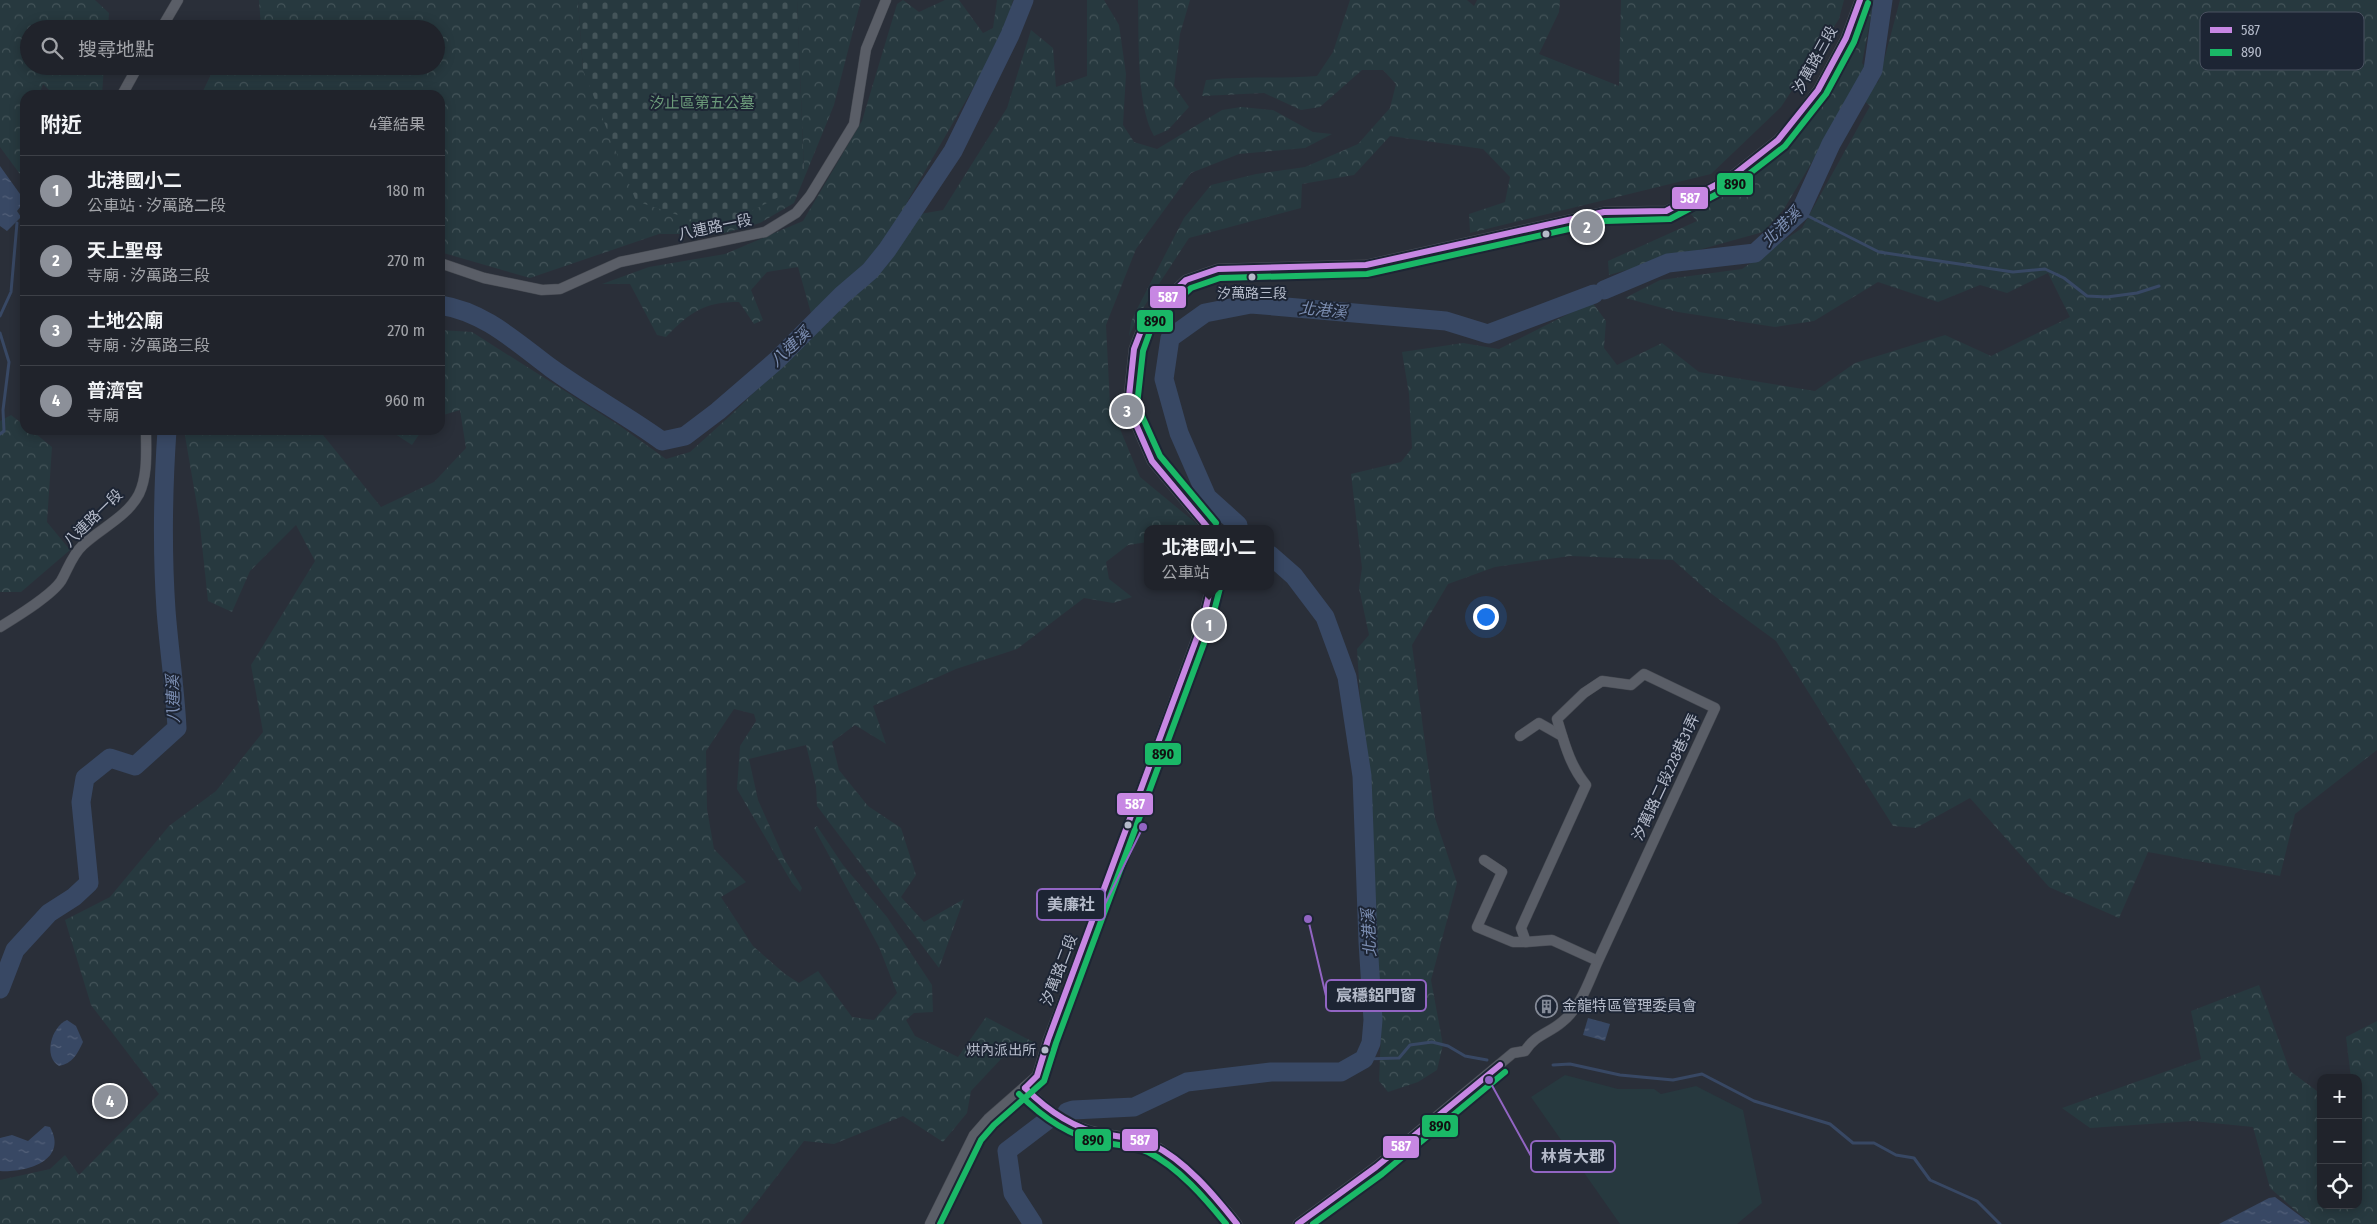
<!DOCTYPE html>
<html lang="zh-TW">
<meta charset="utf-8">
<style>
body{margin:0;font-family:"Fira Sans Condensed","Noto Sans TC",sans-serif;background:#282b33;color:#f1f3f6}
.controls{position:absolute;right:15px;bottom:15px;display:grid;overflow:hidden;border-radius:10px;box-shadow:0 2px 12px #0003}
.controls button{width:45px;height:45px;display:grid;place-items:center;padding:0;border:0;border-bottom:1px solid #3d4047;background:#20232b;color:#f1f3f6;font:25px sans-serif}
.you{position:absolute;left:1485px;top:616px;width:18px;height:18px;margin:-12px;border:4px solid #fff;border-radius:50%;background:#1a73e8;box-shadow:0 0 0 8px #1a73e833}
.badge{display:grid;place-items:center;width:32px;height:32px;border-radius:50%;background:#8c9099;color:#fff;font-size:16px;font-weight:700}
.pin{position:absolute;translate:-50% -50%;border:2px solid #fff;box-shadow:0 1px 5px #0006}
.popup{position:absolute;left:1144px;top:525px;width:130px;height:65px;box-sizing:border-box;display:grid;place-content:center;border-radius:10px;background:#20232b;filter:drop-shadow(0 1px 4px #0005);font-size:16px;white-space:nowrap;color:#a2a4a9}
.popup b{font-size:19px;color:#f1f3f6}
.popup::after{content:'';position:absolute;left:50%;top:100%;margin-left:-10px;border:10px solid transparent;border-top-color:#20232b}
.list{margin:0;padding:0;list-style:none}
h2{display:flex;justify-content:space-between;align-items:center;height:65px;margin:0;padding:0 20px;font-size:21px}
h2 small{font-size:16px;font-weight:400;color:#a2a4a9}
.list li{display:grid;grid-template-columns:32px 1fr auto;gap:15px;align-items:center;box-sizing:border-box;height:70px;padding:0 20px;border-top:1px solid #3d4047}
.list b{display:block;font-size:19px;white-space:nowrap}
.list p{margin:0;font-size:16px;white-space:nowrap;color:#a2a4a9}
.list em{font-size:16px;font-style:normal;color:#a2a4a9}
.icon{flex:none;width:28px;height:28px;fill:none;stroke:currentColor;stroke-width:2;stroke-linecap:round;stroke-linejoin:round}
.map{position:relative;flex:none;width:2377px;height:1224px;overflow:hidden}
.search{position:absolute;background:#20232b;box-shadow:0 2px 12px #0003;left:20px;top:20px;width:425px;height:55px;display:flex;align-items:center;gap:12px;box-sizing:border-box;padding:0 18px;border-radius:28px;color:#a2a4a9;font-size:19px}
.panel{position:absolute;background:#20232b;box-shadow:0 2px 12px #0003;left:20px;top:90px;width:425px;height:345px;border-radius:15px}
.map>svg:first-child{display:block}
.grass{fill:#27393f}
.forest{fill:url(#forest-crowns)}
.cemetery{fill:url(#cemetery-stones)}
.water{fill:url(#water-ripples)}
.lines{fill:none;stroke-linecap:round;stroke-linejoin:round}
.stream{stroke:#384864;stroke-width:3}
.river{stroke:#384864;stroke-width:19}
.minor-casing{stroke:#464a52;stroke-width:11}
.minor{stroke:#5a5e67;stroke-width:10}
.bus-1-casing{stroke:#1d2534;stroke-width:10}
.bus-2-casing{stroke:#1d2534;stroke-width:10}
.bus-1{stroke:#c787e3;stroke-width:6}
.bus-2{stroke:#1ab867;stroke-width:6}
.bus-dot{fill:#b5bbca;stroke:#1d2534;stroke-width:2}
.labels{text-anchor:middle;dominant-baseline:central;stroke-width:4;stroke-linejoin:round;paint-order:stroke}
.bus-label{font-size:14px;fill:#b5bbca;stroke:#1d2534}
.street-label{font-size:15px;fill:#b5bbca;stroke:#1d2534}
.park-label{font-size:15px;fill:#6c9b7a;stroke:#1d2534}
.poi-label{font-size:15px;fill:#b5bbca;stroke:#1d2534;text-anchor:start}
.water-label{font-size:16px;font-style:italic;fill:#7c8eb2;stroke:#1d2534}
.key{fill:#1d2534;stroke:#4b5261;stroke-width:1}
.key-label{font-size:14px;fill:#b5bbca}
.leader{fill:none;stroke:#9265c3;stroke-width:2}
.callout-dot{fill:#9265c3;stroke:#1d2534;stroke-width:2}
.callout{fill:#1d2534;stroke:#9265c3;stroke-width:2}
.callout-label{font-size:16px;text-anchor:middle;font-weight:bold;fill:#b5bbca}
.line-badge{stroke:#1d2534;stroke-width:2}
.badge-label{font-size:14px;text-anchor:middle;font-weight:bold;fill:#fff}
.pale-badge-label{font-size:14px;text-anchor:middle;font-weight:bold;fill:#111}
</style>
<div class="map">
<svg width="2377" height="1224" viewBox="0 0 2377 1224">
<defs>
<pattern id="forest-crowns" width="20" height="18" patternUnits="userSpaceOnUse" patternTransform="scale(1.25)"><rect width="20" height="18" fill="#27393f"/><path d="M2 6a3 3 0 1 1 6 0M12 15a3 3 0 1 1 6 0" fill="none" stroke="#445459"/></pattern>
<pattern id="cemetery-stones" width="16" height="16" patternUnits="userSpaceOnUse" patternTransform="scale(1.25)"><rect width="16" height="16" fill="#27393f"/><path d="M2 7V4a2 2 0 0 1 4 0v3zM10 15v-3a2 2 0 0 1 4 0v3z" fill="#445459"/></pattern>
<pattern id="water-ripples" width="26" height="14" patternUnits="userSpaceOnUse" patternTransform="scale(1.25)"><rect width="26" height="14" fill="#384864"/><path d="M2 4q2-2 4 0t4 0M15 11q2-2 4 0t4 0" fill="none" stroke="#536079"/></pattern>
</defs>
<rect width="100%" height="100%" fill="#2a2f39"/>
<polygon class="grass" points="1565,1075 1618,1089 1654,1089 1661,1094 1696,1086 1743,1110 1762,1203 1737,1224 1620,1224 1531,1097"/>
<g class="forest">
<polygon points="0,0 95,0 109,13 108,29 29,29 29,66 104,66 102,95 54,95 43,84 39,95 25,95 25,181 0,147"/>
<polygon points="259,0 578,0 583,70 804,172 797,0 861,0 834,105 794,203 760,223 721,234 659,234 530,278 440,252 440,95 201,95 215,66 436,66 436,29 259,29 261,27"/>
<path d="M903,0L919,12L945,0H959L983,33L993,28L997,0H1013L1004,35L907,202L920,214L943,210L1007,108L1031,30L1053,48L1056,87L1087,76V0H1104L1119,25L1126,74L1123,125L1134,142L1157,149L1222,110L1241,107L1273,110L1313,132L1332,134L1305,148L1239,154L1191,173L1136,249L1106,325L1110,405L1140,477L1203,529H1148V542L1128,545L1106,562L1109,579L1132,597L1113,603L1084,598L1017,649L956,669L873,706L886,744L855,725L832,742L839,770L868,806L901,828L916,875L901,897L924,922L964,899L939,968L817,806L816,786L806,745L749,759L758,800L785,860L802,888L800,892L792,883L737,789L740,746L756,721L754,714L734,709L706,751L707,809L714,849L746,882L721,897L753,946L785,974L799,983L818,971L852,1017L874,1020L897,993L879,947L814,828L817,826L843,865L887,917L932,985L933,1012L914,1013L906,1020L915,1036L958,1057L986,1017L1037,1044L1032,1053L1026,1044L1016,1043L971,1091L967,1113L943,1142L903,1116L834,1144L804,1141L740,1224H0V1180L50,1169L65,1155L79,1175L159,1094L91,1005L65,920L110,897L169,826L216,791L263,732L251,665L315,561L296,525L250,571L232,612L208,601L199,517L184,430H319L381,507L434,482L466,448L460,410L440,416V330L472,332L620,426L666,459L690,452L732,414L816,331L798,267L767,272L751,290L763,320L754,324L739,302C704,302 690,312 666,337L657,335L630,284H602L649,267L725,254L803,221L862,121L897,4Z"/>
<path d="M1138,0H1190L1180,34L1174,86L1189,107L1168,130L1154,136C1136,105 1139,37 1138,0Z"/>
<path d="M1350,0H1467L1474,6L1477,0H1560L1559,12L1539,54L1619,86L1621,0H1844L1839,19L1781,107L1711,174L1470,233L1469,214L1505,202L1510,177L1483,149L1390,136L1354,175L1302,184L1301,208L1189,238L1140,313L1129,336L1131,322L1136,311L1184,218L1211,185L1256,174L1305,167L1358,144L1390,108L1396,84L1383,70H1362L1320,107L1301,110L1264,93L1202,96L1206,80C1243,76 1280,79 1317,76L1333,52Z"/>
<polygon points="1863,0 1874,0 1862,63 1878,83 1900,0 2377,0 2377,750 2295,814 2280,876 2148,852 2119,918 2049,887 1970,798 1916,828 1893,826 1776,641 1709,592 1673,560 1570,556 1495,567 1448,584 1412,645 1435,818 1457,883 1431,980 1443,1045 1437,1070 1418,1082 1388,1092 1379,1081 1381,1032 1357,649 1369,635 1359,588 1362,568 1351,474 1401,462 1412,448 1409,394 1402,352 1463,343 1499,349 1592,302 1606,321 1604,348 1617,365 1662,343 1699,372 1815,391 1855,363 1945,335 1991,356 2070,317 2048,273 2007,293 1980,285 1938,302 1878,282 1814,321 1775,327 1678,312 1625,298 1660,280 1742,269 1802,228 1870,106 1854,91 1784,209 1763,232 1609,275 1608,261 1697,221 1689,212 1731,190 1782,146 1834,74"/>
<polygon points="11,415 25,426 25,430 31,430 52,447 47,522 70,550 21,592 0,592 0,421"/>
<polygon points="389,430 422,430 412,445"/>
<polygon points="2259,985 2290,1071 2321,1094 2321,1205 2358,1205 2358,1078 2351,1078 2346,1037 2377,1021 2377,1224 2311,1224 2270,1188 2253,1127 2193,1121 2090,1128 2062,1108 2201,1059 2191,1011"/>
</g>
<polygon class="cemetery" points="578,0 797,0 804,172 795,189 723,225 705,224 636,201 583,70"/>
<g class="water">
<polygon points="0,166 25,201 17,211 21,217 7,231 0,226"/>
<polygon points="1588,1018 1610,1024 1605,1041 1583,1035"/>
<path d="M67,1020L76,1026L83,1042C78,1053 72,1064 59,1066C43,1057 51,1027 67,1020Z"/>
<path d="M45,1126L50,1127C69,1161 25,1173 0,1171V1138L12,1135L28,1141Z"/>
<polygon points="2275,1197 2311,1224 2219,1224 2269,1198"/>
</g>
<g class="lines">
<g class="stream">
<polyline points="1800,212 1879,252 2013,272 2045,269 2064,278 2087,296 2107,297 2137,293 2159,286"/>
<polyline points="0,316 11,292 17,223"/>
<polyline points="0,333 9,362 3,410 4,431 0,434"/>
<polyline points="1364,1059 1399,1058 1410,1045 1432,1042 1448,1046 1465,1056 1487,1060"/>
<polyline points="1553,1065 1570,1064 1620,1075 1673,1080 1702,1074 1754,1101 1830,1124 1853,1143 1874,1143 1896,1155 1914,1158 1930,1180 1977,1201 2000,1224"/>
</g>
<g class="river">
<polyline points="1604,290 1668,263 1755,253 1800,212 1831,144 1873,70 1883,0"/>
<path d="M440,305C485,312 516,342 551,368C587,394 626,415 662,441L685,436L718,411L777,360L842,295L870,271L887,250L953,151L1010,35L1024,0"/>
<polyline points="1238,525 1207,497 1179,433 1164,379 1170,338 1205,313 1251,304 1446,321 1488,334 1594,294"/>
<path d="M0,989L15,950L49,913L74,897L89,883L81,802L85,778L110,758L135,766L177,728C175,688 169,650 166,610C162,551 163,489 167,430"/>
<polyline points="1067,1112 1073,1110 1134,1107 1187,1082 1271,1072 1341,1072 1364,1059 1371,1043 1373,1020 1368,942 1362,776 1347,677 1325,617 1294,576 1270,555"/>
<polyline points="1033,1224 1013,1193 1007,1151 1049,1119"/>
</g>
<defs>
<g id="minor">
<polyline points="161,29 178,0"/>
<polyline points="122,95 138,66"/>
<polyline points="440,263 484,278 542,290 560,289 620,262 765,232 796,213 810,196 854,124 866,49 886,0"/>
<polyline points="1209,529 1152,461 1128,406 1134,349 1146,318 1186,280 1218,269 1366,265 1604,212 1666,211 1683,203 1731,177 1778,140 1793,123 1818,90 1846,38 1860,0"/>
<path d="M0,627C16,617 51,596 61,581C68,569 72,555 83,545C101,528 127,517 139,494C148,475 146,451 146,430"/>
<polyline points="1520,736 1539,723 1562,736"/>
<polyline points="1484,860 1502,872 1477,927 1513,942 1526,942"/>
<path d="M1025,1088C1045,1109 1070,1127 1099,1133C1117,1137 1134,1136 1151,1144C1173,1153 1222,1204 1237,1224"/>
<polyline points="930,1224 974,1135 988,1119 1037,1076 1048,1040 1096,914 1202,624 1211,586"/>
<path d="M1298,1224L1376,1167L1513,1053L1525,1051C1536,1034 1548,1034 1562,1022C1581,1007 1588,983 1598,961L1552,940L1526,942L1521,928L1586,785C1570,766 1564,742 1557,719L1584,693L1602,681L1631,685L1644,674L1715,708L1598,961"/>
</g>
</defs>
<use href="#minor" class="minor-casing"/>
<use href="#minor" class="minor"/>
<defs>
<g id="bus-1">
<polyline points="1209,529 1152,461 1128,406 1134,349 1146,318 1186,280 1218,269 1366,265 1604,212 1666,211 1731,177 1778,140 1818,90 1846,38 1860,0"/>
<polyline points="1025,1088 1037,1076 1048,1040 1202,624 1211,586"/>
<path d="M1025,1088C1047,1110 1072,1128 1103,1134C1119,1137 1136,1137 1151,1144C1185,1160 1214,1195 1237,1224"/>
<polyline points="1298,1224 1376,1167 1500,1065"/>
</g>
<g id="bus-2">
<polyline points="1216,523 1160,456 1137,405 1143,351 1153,323 1191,288 1220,278 1367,274 1605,221 1670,219 1736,184 1785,146 1826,94 1854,42 1868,3"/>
<path d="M1019,1094C1042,1117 1067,1135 1099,1142C1115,1145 1133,1145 1148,1152C1178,1167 1205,1198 1226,1224"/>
<polyline points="940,1224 981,1140 994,1125 1044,1081 1056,1043 1210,627 1220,588"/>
<polyline points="1313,1224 1382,1174 1505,1072"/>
</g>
</defs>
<use href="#bus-1" class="bus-1-casing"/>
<use href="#bus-2" class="bus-2-casing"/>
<use href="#bus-1" class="bus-1"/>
<use href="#bus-2" class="bus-2"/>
</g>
<defs>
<symbol id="building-ring" viewBox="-11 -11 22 22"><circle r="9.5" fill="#1d2534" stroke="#848a97" stroke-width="1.5"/><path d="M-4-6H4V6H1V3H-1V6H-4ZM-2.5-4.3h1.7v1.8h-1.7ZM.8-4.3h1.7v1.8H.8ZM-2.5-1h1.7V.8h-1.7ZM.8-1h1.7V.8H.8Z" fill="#848a97"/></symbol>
</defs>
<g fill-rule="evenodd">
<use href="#building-ring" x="1534" y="994" width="25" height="25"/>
</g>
<g class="bus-dot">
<circle cx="1546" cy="234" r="4.5"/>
<circle cx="1252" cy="277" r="4.5"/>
<circle cx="1128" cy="825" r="4.5"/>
<circle cx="1045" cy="1050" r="4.5"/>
</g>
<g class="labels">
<g class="bus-label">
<text x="1252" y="293">汐萬路三段</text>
<text x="1036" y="1050" text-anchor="end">烘內派出所</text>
</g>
<g class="street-label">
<text transform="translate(1815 60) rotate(-61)">汐萬路三段</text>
<text transform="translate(715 227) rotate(-12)">八連路一段</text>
<text transform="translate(93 518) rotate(-44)">八連路一段</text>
<text transform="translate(1666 777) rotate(-65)">汐萬路二段228巷31弄</text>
<text transform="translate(1059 970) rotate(-69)">汐萬路二段</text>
</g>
<g class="park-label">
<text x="702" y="103">汐止區第五公墓</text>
</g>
<g class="poi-label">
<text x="1562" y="1006">金龍特區管理委員會</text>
</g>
<g class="water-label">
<text transform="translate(1781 227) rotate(-45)">北港溪</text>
<text transform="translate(1323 310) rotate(5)">北港溪</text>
<text transform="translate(790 347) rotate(-43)">八連溪</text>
<text transform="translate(173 699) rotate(-91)">八連溪</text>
<text transform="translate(1369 933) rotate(-93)">北港溪</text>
</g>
</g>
<rect x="2200" y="12" width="164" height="58" rx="8" class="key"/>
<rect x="2210" y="27" width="22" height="6" fill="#c787e3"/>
<rect x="2210" y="49" width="22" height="7" fill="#1ab867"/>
<g class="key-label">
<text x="2241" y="35">587</text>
<text x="2241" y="57">890</text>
</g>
<path class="leader" d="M1143 827L1105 904M1308 919L1326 996M1489 1080L1531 1156"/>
<g class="callout-dot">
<circle cx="1143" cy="827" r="5"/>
<circle cx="1308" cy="919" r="5"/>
<circle cx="1489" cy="1080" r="5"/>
</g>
<g class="callout">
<rect x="1037" y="889" width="68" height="31" rx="5"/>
<rect x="1326" y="980" width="100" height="31" rx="5"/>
<rect x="1531" y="1141" width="84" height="31" rx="5"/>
</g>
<g class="callout-label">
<text x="1071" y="910">美廉社</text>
<text x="1376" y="1001">宸穩鋁門窗</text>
<text x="1573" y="1162">林肯大郡</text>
</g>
<g class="line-badge">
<rect x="1716" y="172" width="38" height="24" rx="5" fill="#1ab867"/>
<rect x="1671" y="186" width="38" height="24" rx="5" fill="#c787e3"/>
<rect x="1149" y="285" width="38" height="24" rx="5" fill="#c787e3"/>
<rect x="1136" y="309" width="38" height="24" rx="5" fill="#1ab867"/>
<rect x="1144" y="742" width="38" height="24" rx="5" fill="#1ab867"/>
<rect x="1116" y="792" width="38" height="24" rx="5" fill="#c787e3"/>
<rect x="1421" y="1114" width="38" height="24" rx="5" fill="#1ab867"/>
<rect x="1121" y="1128" width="38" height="24" rx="5" fill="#c787e3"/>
<rect x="1074" y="1128" width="38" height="24" rx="5" fill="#1ab867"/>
<rect x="1382" y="1135" width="38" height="24" rx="5" fill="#c787e3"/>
</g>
<g class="badge-label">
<text x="1690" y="203">587</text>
<text x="1168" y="302">587</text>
<text x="1135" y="809">587</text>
<text x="1140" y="1145">587</text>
<text x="1401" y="1151">587</text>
</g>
<g class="pale-badge-label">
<text x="1735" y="189">890</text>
<text x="1155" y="326">890</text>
<text x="1163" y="759">890</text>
<text x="1440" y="1131">890</text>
<text x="1093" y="1145">890</text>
</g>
</svg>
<div class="controls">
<button>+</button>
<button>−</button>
<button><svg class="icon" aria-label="locate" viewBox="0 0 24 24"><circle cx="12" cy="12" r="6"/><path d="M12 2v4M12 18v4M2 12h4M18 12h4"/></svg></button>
</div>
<div class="you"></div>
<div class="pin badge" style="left:1209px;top:625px">1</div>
<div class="popup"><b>北港國小二</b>公車站</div>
<div class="pin badge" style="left:1587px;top:227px">2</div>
<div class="pin badge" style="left:1127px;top:411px">3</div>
<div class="pin badge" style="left:110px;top:1101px">4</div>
<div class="search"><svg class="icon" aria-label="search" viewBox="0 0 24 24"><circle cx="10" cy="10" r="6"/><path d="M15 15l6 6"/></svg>搜尋地點</div>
<section class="panel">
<h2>附近<small>4筆結果</small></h2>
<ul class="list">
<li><span class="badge">1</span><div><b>北港國小二</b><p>公車站 · 汐萬路二段</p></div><em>180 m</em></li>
<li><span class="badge">2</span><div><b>天上聖母</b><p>寺廟 · 汐萬路三段</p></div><em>270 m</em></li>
<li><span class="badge">3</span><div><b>土地公廟</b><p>寺廟 · 汐萬路三段</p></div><em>270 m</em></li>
<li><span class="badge">4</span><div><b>普濟宮</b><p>寺廟</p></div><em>960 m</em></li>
</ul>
</section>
</div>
